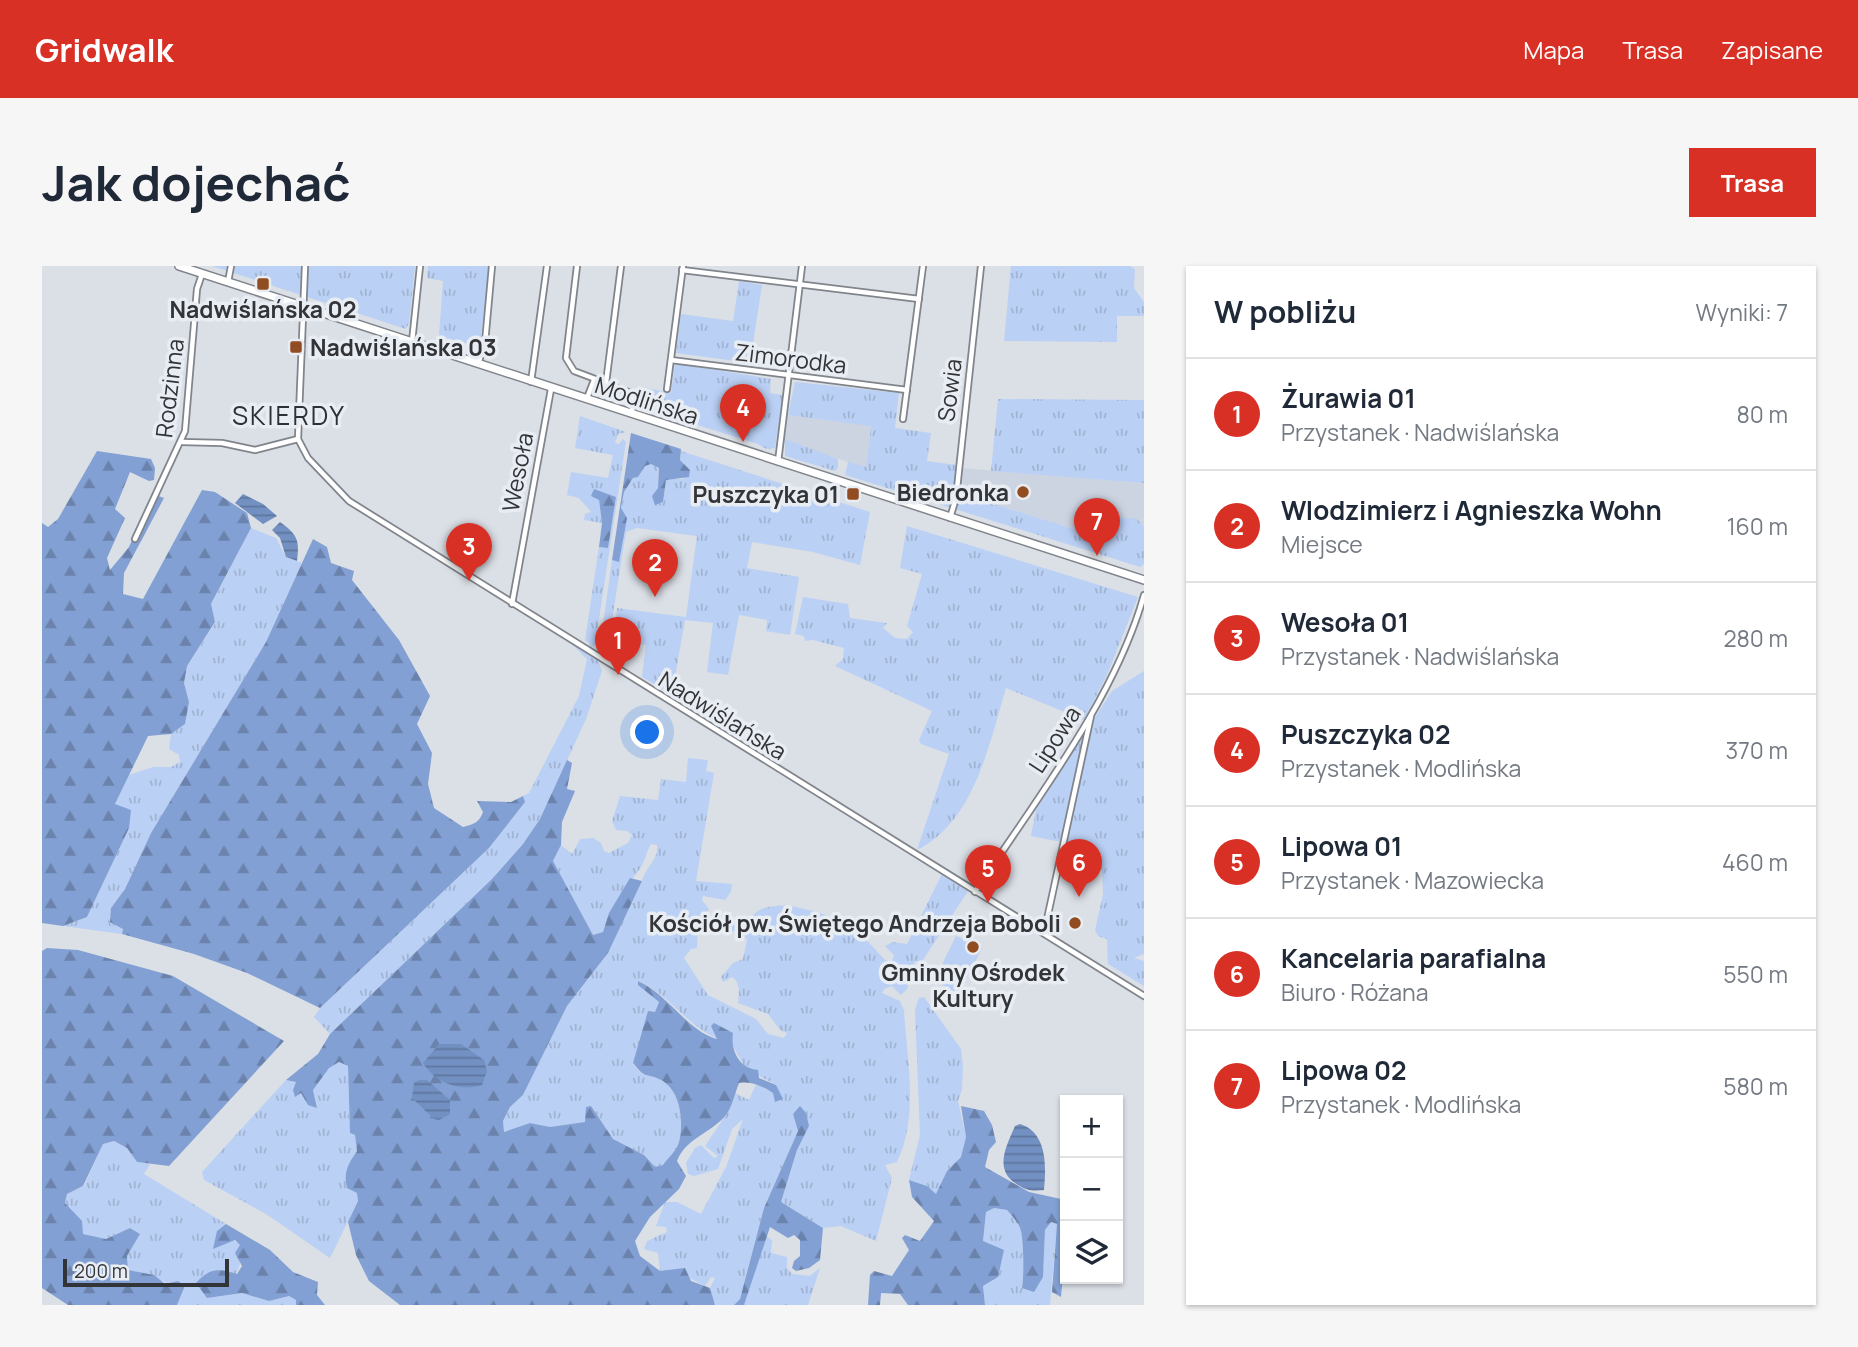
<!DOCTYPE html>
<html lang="pl">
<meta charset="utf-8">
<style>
body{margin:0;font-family:Manrope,sans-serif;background:#f6f6f7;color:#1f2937}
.controls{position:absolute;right:21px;bottom:21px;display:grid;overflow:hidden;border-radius:0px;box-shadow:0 2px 5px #0004}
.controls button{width:63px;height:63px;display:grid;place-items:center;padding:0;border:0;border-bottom:2px solid #e0e1e3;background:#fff;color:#1f2937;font:35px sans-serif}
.scale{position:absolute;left:21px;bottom:18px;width:166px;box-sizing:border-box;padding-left:7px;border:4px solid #323437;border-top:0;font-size:19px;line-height:24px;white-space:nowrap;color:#323437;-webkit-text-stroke:5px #e8ecf3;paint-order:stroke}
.you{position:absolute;left:606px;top:467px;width:24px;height:24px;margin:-18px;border:5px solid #fff;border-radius:50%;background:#1a73e8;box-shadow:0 0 0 10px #1a73e833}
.badge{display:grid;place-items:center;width:46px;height:46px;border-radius:50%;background:#d93025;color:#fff;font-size:23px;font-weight:700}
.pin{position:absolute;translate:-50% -58px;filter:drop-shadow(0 2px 4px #0008)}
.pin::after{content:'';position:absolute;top:37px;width:24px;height:21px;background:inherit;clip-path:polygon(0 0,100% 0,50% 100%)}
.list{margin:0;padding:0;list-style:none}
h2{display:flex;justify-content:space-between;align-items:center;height:91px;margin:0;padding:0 28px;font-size:30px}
h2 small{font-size:23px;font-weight:400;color:#747a83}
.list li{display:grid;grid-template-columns:46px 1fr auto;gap:21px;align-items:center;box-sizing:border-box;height:112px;padding:0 28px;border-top:2px solid #e0e1e3}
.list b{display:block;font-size:26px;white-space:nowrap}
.list p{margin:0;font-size:23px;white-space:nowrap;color:#747a83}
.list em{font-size:23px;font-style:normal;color:#747a83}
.icon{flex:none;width:38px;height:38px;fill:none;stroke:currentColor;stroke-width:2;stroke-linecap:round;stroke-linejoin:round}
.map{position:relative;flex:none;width:1102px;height:1039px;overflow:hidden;border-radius:0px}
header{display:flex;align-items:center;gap:42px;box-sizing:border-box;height:98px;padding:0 35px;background:#d93025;color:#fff}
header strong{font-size:33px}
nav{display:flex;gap:38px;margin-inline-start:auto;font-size:24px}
.intro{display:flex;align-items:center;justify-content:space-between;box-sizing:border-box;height:168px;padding:0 42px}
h1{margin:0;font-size:49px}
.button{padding:18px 32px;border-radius:0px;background:#d93025;color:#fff;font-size:24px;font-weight:700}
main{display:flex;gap:42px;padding:0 42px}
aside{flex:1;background:#fff;border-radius:0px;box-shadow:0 2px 5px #0004}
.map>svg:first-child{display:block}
.built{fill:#ccd4e2}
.grass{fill:url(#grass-tufts)}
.forest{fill:url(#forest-firs)}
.park{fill:#bad0f4}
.water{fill:url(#water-rules)}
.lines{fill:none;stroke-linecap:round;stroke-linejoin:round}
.minor-casing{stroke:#80848b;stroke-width:8}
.secondary-casing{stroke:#80848b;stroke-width:10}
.minor{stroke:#fff;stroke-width:4.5}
.secondary{stroke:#fff;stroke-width:7}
.poi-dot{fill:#914d21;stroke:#e8ecf3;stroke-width:2.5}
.labels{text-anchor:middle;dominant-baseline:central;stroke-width:7;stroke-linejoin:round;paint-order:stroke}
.poi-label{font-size:23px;font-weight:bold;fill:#323437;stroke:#e8ecf3;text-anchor:end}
.street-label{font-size:23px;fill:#323437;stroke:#e8ecf3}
.quarter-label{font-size:26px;letter-spacing:2px;fill:#2d3136;stroke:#e8ecf3}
</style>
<header>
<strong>Gridwalk</strong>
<nav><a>Mapa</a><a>Trasa</a><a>Zapisane</a></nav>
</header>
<div class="intro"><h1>Jak dojechać</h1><a class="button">Trasa</a></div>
<main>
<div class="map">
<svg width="1102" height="1039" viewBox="0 0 1102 1039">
<defs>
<pattern id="grass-tufts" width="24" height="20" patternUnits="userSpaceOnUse" patternTransform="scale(1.75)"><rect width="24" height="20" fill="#bad0f4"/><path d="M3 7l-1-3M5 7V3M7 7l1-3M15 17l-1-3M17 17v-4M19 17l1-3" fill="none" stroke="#a0b3d2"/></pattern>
<pattern id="forest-firs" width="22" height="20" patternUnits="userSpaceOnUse" patternTransform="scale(1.75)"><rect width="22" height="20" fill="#82a0d3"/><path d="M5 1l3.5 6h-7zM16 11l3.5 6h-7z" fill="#6b83ac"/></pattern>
<pattern id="water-rules" width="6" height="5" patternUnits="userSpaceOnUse" patternTransform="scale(1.75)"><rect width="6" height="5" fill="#7290c1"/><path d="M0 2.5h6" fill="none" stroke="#5e769e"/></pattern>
</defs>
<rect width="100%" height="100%" fill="#dbdfe6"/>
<g class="built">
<polygon points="745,149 829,159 824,202 741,174"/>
<polygon points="919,202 1102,217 1102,261 1094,252 1045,267 935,233 916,224"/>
</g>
<g class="grass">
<polygon points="170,0 373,0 367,57 364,63"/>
<polygon points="386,0 447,0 438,81 397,70 401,15 385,12"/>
<polygon points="969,0 1088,0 1093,3 1092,22 1102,36 1102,50 1075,50 1075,76 962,75"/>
<polygon points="697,15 720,19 708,97 634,87 639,48 691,55"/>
<polygon points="633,97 729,113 728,127 741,129 733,182 724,183 716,178 595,140 595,120 629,127"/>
<polygon points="753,116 857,127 853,162 889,167 885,195 914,199 909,242 803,209 806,196 824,201 829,160 746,149"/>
<polygon points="956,133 1102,134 1102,217 949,205"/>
<polygon points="538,150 584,166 576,168 573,177 577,178 581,173 584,176 553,379 548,383 547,377 543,374 557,281 566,282 574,231 551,223 557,234 560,257 542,254 543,248 549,246 537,232 525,229 529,206 566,212 571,189 533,182"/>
<polygon points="743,173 796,193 796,202 793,205 743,190"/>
<polygon points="639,185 828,246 818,299 771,286 710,276 705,302 757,311 748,369 724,365 725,354 697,349 686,409 665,406 671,357 643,354 630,428 600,411 604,379 572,374 575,342 644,351 655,270 595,262 584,266 565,385 560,391 557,388 570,294 577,295 584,252 579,243 582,226 591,212 596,211 603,200 609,198 617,202 616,222 621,236 624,213 641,213 648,204 638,194"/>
<polygon points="921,221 935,233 1045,267 1060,252 1094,252 1102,261 1102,298 1098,301 913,243 916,224"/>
<path d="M865,260L1096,331L1065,409L1042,454L964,422C947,478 933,555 875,584L907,488L879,478L877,474L890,445L793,400L801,393L802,382L771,374L763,375L762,370L753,368L761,331L806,338L808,352L845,357L841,362L853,372L865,373L871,366L865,360L880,308L858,302Z"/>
<polygon points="209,262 234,272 244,291 260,297 224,376 109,567 83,623 69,642 81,663 80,668 21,660 45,651 87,562 73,538 87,509 111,501 129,501 138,496 137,489 127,483 129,468 143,457 147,436 142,417 145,400 173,357 169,339"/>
<polygon points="529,377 556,395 560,405 544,453 498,553 481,578 450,613 288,768 272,751 278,742 447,582 482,537 481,530 487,527 537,430 545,393"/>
<polygon points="1102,405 1102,688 1092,692 1102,695 1102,720 1066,698 1065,673 1056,670 1053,664 1061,629 1060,604 1016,593 1019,576 989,570 994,544 1070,425"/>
<path d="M646,492L666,494L664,505L672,507L654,615L690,618L689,626L683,634L661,630L660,634L667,643L656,662L655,682L649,683L642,692L666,729L714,753L726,768L742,772L745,767L738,764L726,748L696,737C697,727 699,717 690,711L681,716L679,711L691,697L701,693L705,674L699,666L686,665L683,658L688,655L700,657C707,653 712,647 718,644C743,632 781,649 805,656L809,666H817L843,694L850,695L852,689L843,680L851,676L865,678L900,608L926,625L879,697L873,695L865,723L859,729L850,720L842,723L840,727L858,735L862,744C865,794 877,851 855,896L843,899L850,912L834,975L799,960L781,962L739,936L755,884L767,860L751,848L756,865L722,942L698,1033L692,1039H673L668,1022L673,1012L669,1011L663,1020L634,1005H618L616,987L602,983L605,975L625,966L624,961L614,960L623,936H635L659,948L684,901L701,853L690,863L676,903L652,910L646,908L644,897L653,882L659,879L672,892L676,890L663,880L685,847L693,827L707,834L714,818L731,827L734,819L704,803L689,777C650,769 632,731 597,715L596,719L617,736L613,746L603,753L602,769L591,798C605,815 604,806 619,814C639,825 642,857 637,876C635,884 626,893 621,900L613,901L602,889L571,873L549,840L544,856L508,861L488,857L462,866L461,855L468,841L481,829L525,740L566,687L600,615C603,601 617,594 615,579L609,578C604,586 603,597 597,604C582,624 568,641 561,666L551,669L511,595L519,579L530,588L538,573L551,572L559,577L562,585L567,587L586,577L590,569L585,565L574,564L570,555L578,530L616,534L619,513L644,516Z"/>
<polygon points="882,731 919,783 921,800 920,824 916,835 924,871 919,891 905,905 894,929 885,920 867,914 878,869 873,744 877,732"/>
<polygon points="297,796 306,800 308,867 313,869 315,885 311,892 316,935 288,992 224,948 162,914 160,906 244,814 254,816 254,830 259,827 275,841 271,824 287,801"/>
<path d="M72,875L85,882L95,896L108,898L102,908L184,958L175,966L198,978C202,1011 189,1013 165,1032L200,1027L227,1035L247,1030L254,1034V1039H135L143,1021C122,1018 107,1008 86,1004L85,990L98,968L88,962L64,973L41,968L23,937L25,928L42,920L61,878Z"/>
<path d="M952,942L965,944C969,949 976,956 978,962C982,970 982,1013 980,1022L1001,1011L1003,964L1009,956L1015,958L1008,1039H943L941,1020L956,1011L941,975L944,946Z"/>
<polygon points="724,970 730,974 729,987 745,991 745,1002 750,1008 768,1010 778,1002 766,1039 702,1039"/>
</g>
<g class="forest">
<polygon points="589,167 639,183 638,194 648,204 647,211 624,214 621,236 613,239 610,230 616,222 617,202 609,198 603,200 596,211 591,212 582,226 579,242 585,252 577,296 570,294"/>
<polygon points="55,185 109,193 113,202 112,214 107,215 88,206 73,243 83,252 65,292 68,304 87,281 111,228 122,232 82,307 81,328 101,333 160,224 173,226 205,247 209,262 169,338 173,356 145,400 142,417 147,436 143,458 129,468 106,470 73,538 89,544 87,562 45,651 21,660 0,657 0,257 6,261 16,253"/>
<polygon points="552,223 574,231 566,282 557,281 560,257 557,234 549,230"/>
<path d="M271,273L285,281L289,297L312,305L310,314L357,374L388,430L375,458L390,487L386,518L392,542L421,561C432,558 437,557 441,546L435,535L469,536L481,530L483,536L447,582L278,742L205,707L152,688L80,668L81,663L68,656L69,642L83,623L109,567L224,376Z"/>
<path d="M525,494L530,497L525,523L533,525L520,556L519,579L511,595L551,669L561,666L567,647L588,612L600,615L566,687L525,740L481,829L468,841L461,855L462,866L488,857L508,861L543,856L544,841L549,840L571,873L602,889L613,901L621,899C626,892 635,884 637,876C642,856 639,825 619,814C604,806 605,815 591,797L606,745L613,746L617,736L596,719V715C626,728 645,765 675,773L669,760L672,757L691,767C688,785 698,803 716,804L717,812L734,819L741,833L733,836L731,827C719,820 711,815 697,817C693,827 690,841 684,849C668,868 644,872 635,895L644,910L637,923L608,951L593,975L598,990L618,1005L643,1002L649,1015L668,1022L673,1039H358L327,1015L314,989L306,956L316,935L315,927L305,922C301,905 307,897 315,885L313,869L308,867L306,800L297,796L287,802L271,824L275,842L266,839L259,827L253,831L251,824L254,816L244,814L276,788L288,768L450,613L481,578L498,553Z"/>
<polygon points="5,682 36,684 131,710 242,775 127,900 95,896 85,882 72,875 61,878 41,920 25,928 23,937 40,955 41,968 64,973 88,962 98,968 85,990 86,1004 112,1009 123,1018 136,1015 143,1020 135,1039 26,1039 0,1022 0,685"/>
<polygon points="758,840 764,847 767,860 755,884 739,936 781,962 778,994 767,1002 754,1005 750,1002 752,995 758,990 758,974 752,969 746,972 728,961 702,1039 692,1039 698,1033 722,942 756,865 751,848"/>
<path d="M919,840L942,845L950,859L954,876L947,884L943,901L987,926L1019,933C1032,959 1021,1003 1019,1031L1010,1026L1015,958L1009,956L1003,964L1001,1011L992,1026L980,1022C982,1013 982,971 978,962C976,956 969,949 965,944L952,942L944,946L941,975L962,984L956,1011L941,1020L943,1039H866L858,1028L839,1027L838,1039H826L828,1009L832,1005L850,1010L867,984L860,972L863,969L878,975L892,955L870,931L867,914L885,920L894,928L905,905L919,891L924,871Z"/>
<path d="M184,958L228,984L251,1006L276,1016L275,1029L283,1039H254V1034L247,1030L227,1035L200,1027L165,1032L154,1017C167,1002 177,1002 195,1008L200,1000L193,987L198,979L193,974L171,983L175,965Z"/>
</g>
<polygon class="park" points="914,670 940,682 917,728 892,715"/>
<g class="water">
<polygon points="201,228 221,238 235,250 221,258 193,237"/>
<path d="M238,256C255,268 258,274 255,295L244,291L238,272L230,264Z"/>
<path d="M397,778H419L442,794L445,805L440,819C419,826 393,817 381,797Z"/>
<polygon points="378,814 385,814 408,834 408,848 397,854 392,853 370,832 372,816"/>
<path d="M978,858C1006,867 1004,901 1002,924C990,925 986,925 976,919C951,904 964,881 973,860Z"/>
</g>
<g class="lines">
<defs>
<g id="minor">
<polyline points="263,0 256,173 266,192 307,235 1102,730"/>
<polyline points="535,0 524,92 532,105 564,117"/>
<polyline points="579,0 564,117 591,128 590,148"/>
<polyline points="640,4 877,33"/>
<polyline points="186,16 189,0"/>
<polyline points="370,76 378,0"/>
<polyline points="629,94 865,124"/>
<polyline points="436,98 443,77 450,0"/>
<polyline points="489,116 505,0"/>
<polyline points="625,123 641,0"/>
<polyline points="545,132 552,114"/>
<polyline points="861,153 881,0"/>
<polyline points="140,176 180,177 213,184 256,173"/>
<polyline points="736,196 760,0"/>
<polyline points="908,252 914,232 939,0"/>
<polyline points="93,273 143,165 155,23 160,8"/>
<polyline points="470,338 509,123"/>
<path d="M933,626C993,535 1073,433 1102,329"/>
<polyline points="1002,667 1049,450"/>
</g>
<polyline id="secondary" points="137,0 1102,314"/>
</defs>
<use href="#minor" class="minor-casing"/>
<use href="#secondary" class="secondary-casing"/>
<use href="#minor" class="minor"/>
<use href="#secondary" class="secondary"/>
</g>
<g class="poi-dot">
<rect x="214" y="11" width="14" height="14" rx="3.5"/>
<rect x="247" y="74" width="14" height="14" rx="3.5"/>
<circle cx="981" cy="226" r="7"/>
<rect x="804" y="221" width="14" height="14" rx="3.5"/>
<circle cx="1033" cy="657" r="7"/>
<circle cx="931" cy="681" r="7"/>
</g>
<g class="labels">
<g class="poi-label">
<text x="221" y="43" text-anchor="middle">Nadwiślańska 02</text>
<text x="268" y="81" text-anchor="start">Nadwiślańska 03</text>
<text x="967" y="226">Biedronka</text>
<text x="797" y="228">Puszczyka 01</text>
<text x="1019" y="657">Kościół pw. Świętego Andrzeja Boboli</text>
<text x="931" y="706" text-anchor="middle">Gminny Ośrodek<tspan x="931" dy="26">Kultury</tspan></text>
</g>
<g class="street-label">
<text transform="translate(749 92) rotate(7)">Zimorodka</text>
<text transform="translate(127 122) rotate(-83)">Rodzinna</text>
<text transform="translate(907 124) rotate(-83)">Sowia</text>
<text transform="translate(605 134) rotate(18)">Modlińska</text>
<text transform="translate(475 206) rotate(-79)">Wesoła</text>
<text transform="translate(681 449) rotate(32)">Nadwiślańska</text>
<text transform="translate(1012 473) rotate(-57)">Lipowa</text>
</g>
<g class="quarter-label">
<text x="247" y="149">SKIERDY</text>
</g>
</g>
</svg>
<div class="controls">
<button>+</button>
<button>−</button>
<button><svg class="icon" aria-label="layers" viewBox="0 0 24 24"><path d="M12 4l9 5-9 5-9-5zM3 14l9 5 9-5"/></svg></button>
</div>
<div class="scale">200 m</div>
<div class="you"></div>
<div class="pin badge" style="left:576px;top:409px">1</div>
<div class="pin badge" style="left:613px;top:331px">2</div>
<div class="pin badge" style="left:427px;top:315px">3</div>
<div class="pin badge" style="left:701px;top:176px">4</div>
<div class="pin badge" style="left:946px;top:637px">5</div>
<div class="pin badge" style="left:1037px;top:631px">6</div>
<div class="pin badge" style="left:1055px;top:290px">7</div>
</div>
<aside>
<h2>W pobliżu<small>Wyniki: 7</small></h2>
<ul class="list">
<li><span class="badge">1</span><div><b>Żurawia 01</b><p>Przystanek · Nadwiślańska</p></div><em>80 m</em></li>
<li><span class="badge">2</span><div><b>Wlodzimierz i Agnieszka Wohn</b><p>Miejsce</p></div><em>160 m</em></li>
<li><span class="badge">3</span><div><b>Wesoła 01</b><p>Przystanek · Nadwiślańska</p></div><em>280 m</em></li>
<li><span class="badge">4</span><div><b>Puszczyka 02</b><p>Przystanek · Modlińska</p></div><em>370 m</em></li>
<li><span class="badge">5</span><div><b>Lipowa 01</b><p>Przystanek · Mazowiecka</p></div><em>460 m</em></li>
<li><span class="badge">6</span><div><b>Kancelaria parafialna</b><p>Biuro · Różana</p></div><em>550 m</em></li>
<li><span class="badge">7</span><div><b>Lipowa 02</b><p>Przystanek · Modlińska</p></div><em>580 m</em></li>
</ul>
</aside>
</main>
